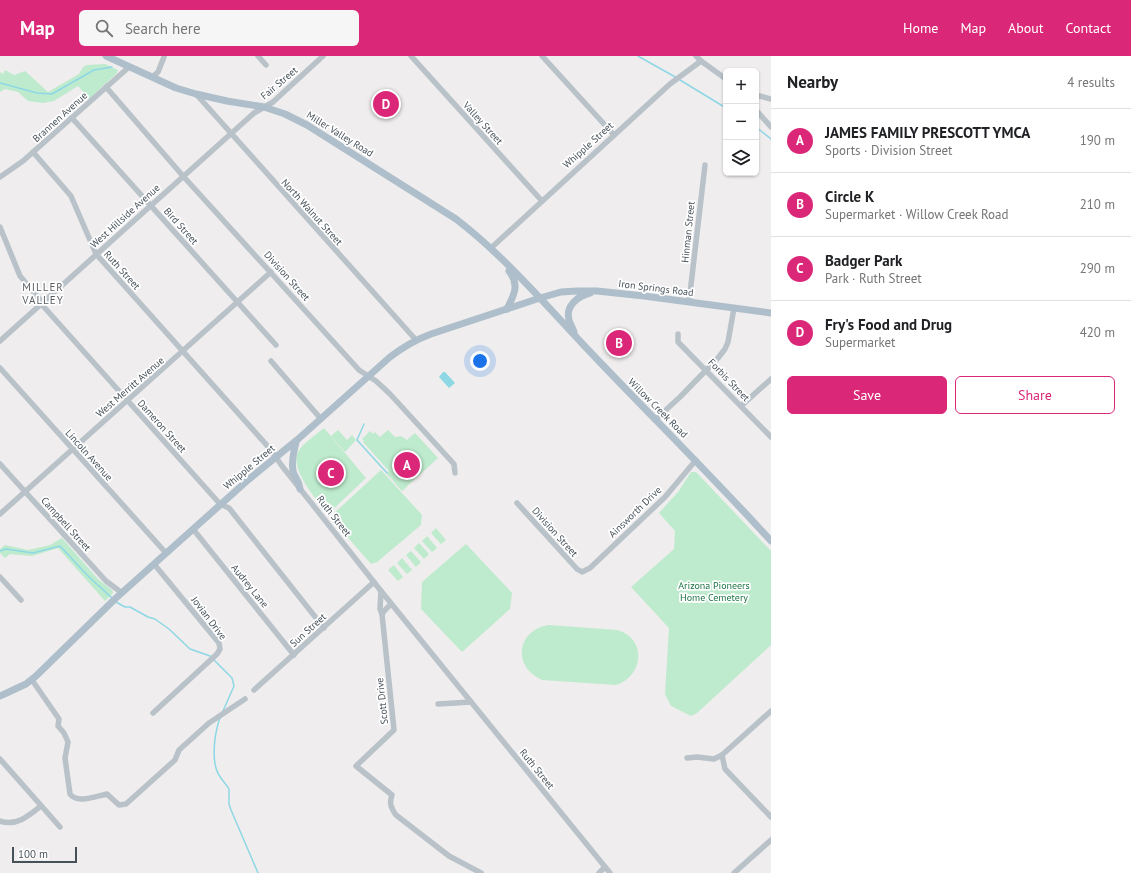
<!DOCTYPE html>
<meta charset="utf-8">
<style>
body{margin:0;font-family:"PT Sans",sans-serif;background:#f6f6f6;color:#202124}
.controls{position:absolute;right:12px;top:12px;display:grid;overflow:hidden;border-radius:6px;box-shadow:0 1px 3px #0004}
.controls button{width:36px;height:36px;display:grid;place-items:center;padding:0;border:0;border-bottom:1px solid #e0e0e0;background:#fff;color:#202124;font:20px sans-serif}
.scale{position:absolute;left:12px;bottom:10px;width:65px;box-sizing:border-box;padding-left:4px;border:2px solid #475159;border-top:0;font-size:11px;line-height:14px;white-space:nowrap;color:#475159;-webkit-text-stroke:3px #fff;paint-order:stroke}
.you{position:absolute;left:480px;top:305px;width:14px;height:14px;margin:-10px;border:3px solid #fff;border-radius:50%;background:#1a73e8;box-shadow:0 0 0 6px #1a73e833}
.badge{display:grid;place-items:center;width:26px;height:26px;border-radius:50%;background:#db2777;color:#fff;font-size:13px;font-weight:700}
.pin{position:absolute;translate:-50% -50%;border:2px solid #fff;box-shadow:0 1px 4px #0006}
.list{margin:0;padding:0;list-style:none}
h2{display:flex;justify-content:space-between;align-items:center;height:52px;margin:0;padding:0 16px;font-size:17px}
h2 small{font-size:13px;font-weight:400;color:#757577}
.list li{display:grid;grid-template-columns:26px 1fr auto;gap:12px;align-items:center;box-sizing:border-box;height:64px;padding:0 16px;border-top:1px solid #e0e0e0}
.list b{display:block;font-size:15px;white-space:nowrap}
.list p{margin:0;font-size:13px;white-space:nowrap;color:#757577}
.list em{font-size:13px;font-style:normal;color:#757577}
.actions{display:flex;gap:8px;padding:12px 16px}
.actions a{flex:1;padding:9px 0;border:1px solid #db2777;border-radius:6px;text-align:center;font-size:14px;color:#db2777}
.actions .main{background:#db2777;color:#fff}
.icon{flex:none;width:22px;height:22px;fill:none;stroke:currentColor;stroke-width:2;stroke-linecap:round;stroke-linejoin:round}
.map{position:relative;flex:none;width:771px;height:817px;overflow:hidden}
header{display:flex;align-items:center;gap:24px;box-sizing:border-box;height:56px;padding:0 20px;background:#db2777;color:#fff}
header strong{font-size:19px}
nav{display:flex;gap:22px;margin-inline-start:auto;font-size:14px}
.search{width:280px;height:36px;background:#f6f6f6;display:flex;align-items:center;gap:10px;box-sizing:border-box;padding:0 14px;border-radius:6px;color:#757577;font-size:15px}
main{display:flex}
aside{flex:1;background:#fff}
.map>svg:first-child{display:block}
.green{fill:#beebcd}
.water{fill:#8ed7e5}
.lines{fill:none;stroke-linecap:round;stroke-linejoin:round}
.stream{stroke:#8ed7e5;stroke-width:1.5}
.minor{stroke:#b9c2c9;stroke-width:5.5}
.major{stroke:#aebeca;stroke-width:7}
.labels{text-anchor:middle;dominant-baseline:central;stroke-width:3.5;stroke-linejoin:round;paint-order:stroke}
.street-label{font-size:10px;fill:#475159;stroke:#fff}
.park-label{font-size:10px;fill:#1d7444;stroke:#fff}
.neighbourhood-label{font-size:11px;letter-spacing:1px;fill:#5a5e61;stroke:#fff}
</style>
<header>
<strong>Map</strong>
<div class="search"><svg class="icon" aria-label="search" viewBox="0 0 24 24"><circle cx="10" cy="10" r="6"/><path d="M15 15l6 6"/></svg>Search here</div>
<nav><a>Home</a><a>Map</a><a>About</a><a>Contact</a></nav>
</header>
<main>
<div class="map">
<svg width="771" height="817" viewBox="0 0 771 817">
<rect width="100%" height="100%" fill="#efeded"/>
<g class="green">
<polygon points="105,8 118,14 117,17 89,43 78,30 54,45 43,47 28,45 18,36 5,33 0,36 0,16 3,18 5,14 14,19 25,15 48,36 79,18 83,11 87,9"/>
<path d="M324,372L366,422L328,458C317,444 286,410 300,393C306,385 316,379 324,372Z"/>
<polygon points="338,374 347,384 352,379 356,384 345,396 331,380"/>
<polygon points="388,374 395,381 401,380 407,384 415,377 438,402 402,435 386,417 389,415 363,386 364,385 362,383 370,375 373,378 375,376 380,381"/>
<polygon points="381,414 422,459 421,469 377,506 371,508 330,461"/>
<polygon points="691,416 696,416 771,495 771,589 697,657 691,660 671,650 665,638 669,572 631,531 674,493 675,475 659,457 678,436"/>
<polygon points="436,472 446,484 441,488 431,477"/>
<polygon points="427,480 437,492 432,496 422,485"/>
<polygon points="62,482 98,523 112,534 113,537 105,545 58,492 32,500 10,498 5,502 0,497 0,493 5,489 28,494 50,489"/>
<polygon points="419,487 429,498 424,503 414,492"/>
<polygon points="466,488 512,537 510,553 462,596 421,553 422,526"/>
<polygon points="411,495 421,506 416,511 406,499"/>
<polygon points="402,502 412,514 407,518 397,507"/>
<polygon points="394,509 403,521 398,525 388,514"/>
<path d="M549,569L617,574C647,582 644,620 616,629L542,624C512,611 516,574 549,569Z"/>
</g>
<polygon class="water" points="443,316 445,316 455,327 449,332 439,321"/>
<g class="lines">
<g class="stream">
<polyline points="638,0 677,22"/>
<polyline points="680,24 726,52"/>
<polyline points="0,27 37,37 52,38 94,14 112,11"/>
<polyline points="756,71 771,83"/>
<polyline points="364,368 357,384 387,417"/>
<polyline points="0,495 6,493 33,497 60,490 87,519 112,542"/>
<polyline points="116,546 125,551 130,551 148,561 155,563 169,573 190,593 210,600 232,622 234,630 223,655"/>
<path d="M220,662C215,675 212,698 216,712C218,721 225,726 229,733V748L231,754L258,817"/>
</g>
<g class="minor">
<polyline points="258,0 266,9"/>
<polyline points="411,0 542,145"/>
<polyline points="542,0 614,79"/>
<polyline points="696,0 701,5 726,23"/>
<polyline points="152,21 158,16 164,1"/>
<polyline points="106,31 183,120 359,314 376,325 390,338 454,408 455,417"/>
<polyline points="196,38 416,284"/>
<polyline points="756,39 771,43"/>
<polyline points="756,54 771,71"/>
<polyline points="72,62 276,289"/>
<polyline points="33,96 71,140 96,198 271,394 282,410 381,535 610,817"/>
<polyline points="0,121 23,105 129,11"/>
<polyline points="0,171 20,220 42,246 44,251 220,448 229,452 324,572"/>
<polyline points="491,192 670,28 701,5"/>
<polyline points="689,246 705,109"/>
<polyline points="678,278 678,286 771,381"/>
<polyline points="0,285 254,57 273,46 323,0"/>
<polyline points="271,305 321,363"/>
<polyline points="0,312 166,497"/>
<polyline points="741,350 771,323"/>
<polyline points="655,364 680,341 718,302 725,293 728,286 734,252"/>
<polyline points="0,408 106,525 122,537"/>
<polyline points="517,447 577,513 582,516 590,512 665,441 696,404"/>
<polyline points="0,458 271,216"/>
<polyline points="193,473 294,599"/>
<polyline points="0,521 21,544"/>
<polyline points="381,535 380,553 382,558 385,554 391,548"/>
<path d="M382,558L394,674L356,710L392,739C389,747 391,752 396,759L449,800L481,817"/>
<path d="M32,624L59,663L58,670L64,677L68,686L65,702L70,738C77,748 96,740 107,738L119,749L126,748L175,704L179,694L209,667L245,643"/>
<polyline points="254,634 374,526"/>
<polyline points="438,648 471,646"/>
<polyline points="771,655 722,699 725,713 771,761"/>
<polyline points="153,657 217,598 220,593 219,587 154,508"/>
<polyline points="687,702 697,701 714,703 722,699"/>
<polyline points="0,703 60,771"/>
<path d="M0,765C16,771 30,759 41,750"/>
<polyline points="599,817 605,811"/>
<polyline points="734,817 771,784"/>
</g>
<g class="major">
<path d="M106,0L176,32L196,38L227,45L264,51L285,58L307,69L456,163C508,203 550,254 595,301C654,363 714,422 771,485"/>
<path d="M507,253C514,239 520,229 509,215"/>
<path d="M574,276C573,272 570,268 569,264C565,250 578,240 590,237"/>
<path d="M296,386C294,394 291,406 293,415C295,423 299,423 300,433"/>
<path d="M0,640L26,628L36,620L116,542L154,508L248,424L297,384L390,301C403,291 415,284 431,278L540,242L561,236L577,235H597L644,240L771,257"/>
</g>
</g>
<g class="labels">
<g class="street-label">
<text transform="translate(279 27) rotate(-40)">Fair Street</text>
<text transform="translate(60 61) rotate(-42)">Brannen Avenue</text>
<text transform="translate(483 67) rotate(48)">Valley Street</text>
<text transform="translate(340 78) rotate(32)">Miller Valley Road</text>
<text transform="translate(588 89) rotate(-42)">Whipple Street</text>
<text transform="translate(312 156) rotate(48)">North Walnut Street</text>
<text transform="translate(125 160) rotate(-42)">West Hillside Avenue</text>
<text transform="translate(181 170) rotate(48)">Bird Street</text>
<text transform="translate(688 176) rotate(-84)">Hinman Street</text>
<text transform="translate(122 214) rotate(48)">Ruth Street</text>
<text transform="translate(287 220) rotate(48)">Division Street</text>
<text transform="translate(656 232) rotate(7)">Iron Springs Road</text>
<text transform="translate(729 324) rotate(46)">Forbis Street</text>
<text transform="translate(130 331) rotate(-41)">West Merritt Avenue</text>
<text transform="translate(658 352) rotate(45)">Willow Creek Road</text>
<text transform="translate(162 370) rotate(48)">Dameron Street</text>
<text transform="translate(89 399) rotate(48)">Lincoln Avenue</text>
<text transform="translate(249 411) rotate(-40)">Whipple Street</text>
<text transform="translate(635 456) rotate(-44)">Ainsworth Drive</text>
<text transform="translate(334 460) rotate(52)">Ruth Street</text>
<text transform="translate(66 468) rotate(48)">Campbell Street</text>
<text transform="translate(555 476) rotate(48)">Division Street</text>
<text transform="translate(250 530) rotate(51)">Audrey Lane</text>
<text transform="translate(209 562) rotate(53)">Jovian Drive</text>
<text transform="translate(308 574) rotate(-42)">Sun Street</text>
<text transform="translate(382 645) rotate(-96)">Scott Drive</text>
<text transform="translate(537 713) rotate(51)">Ruth Street</text>
</g>
<g class="park-label">
<text x="714" y="529">Arizona Pioneers<tspan x="714" dy="12">Home Cemetery</tspan></text>
</g>
<g class="neighbourhood-label">
<text x="43" y="231">MILLER<tspan x="43" dy="13">VALLEY</tspan></text>
</g>
</g>
</svg>
<div class="controls">
<button>+</button>
<button>−</button>
<button><svg class="icon" aria-label="layers" viewBox="0 0 24 24"><path d="M12 4l9 5-9 5-9-5zM3 14l9 5 9-5"/></svg></button>
</div>
<div class="scale">100 m</div>
<div class="you"></div>
<div class="pin badge" style="left:407px;top:409px">A</div>
<div class="pin badge" style="left:619px;top:287px">B</div>
<div class="pin badge" style="left:331px;top:417px">C</div>
<div class="pin badge" style="left:386px;top:48px">D</div>
</div>
<aside>
<h2>Nearby<small>4 results</small></h2>
<ul class="list">
<li><span class="badge">A</span><div><b>JAMES FAMILY PRESCOTT YMCA</b><p>Sports · Division Street</p></div><em>190 m</em></li>
<li><span class="badge">B</span><div><b>Circle K</b><p>Supermarket · Willow Creek Road</p></div><em>210 m</em></li>
<li><span class="badge">C</span><div><b>Badger Park</b><p>Park · Ruth Street</p></div><em>290 m</em></li>
<li><span class="badge">D</span><div><b>Fry's Food and Drug</b><p>Supermarket</p></div><em>420 m</em></li>
</ul>
<div class="actions"><a class="main">Save</a><a>Share</a></div>
</aside>
</main>
